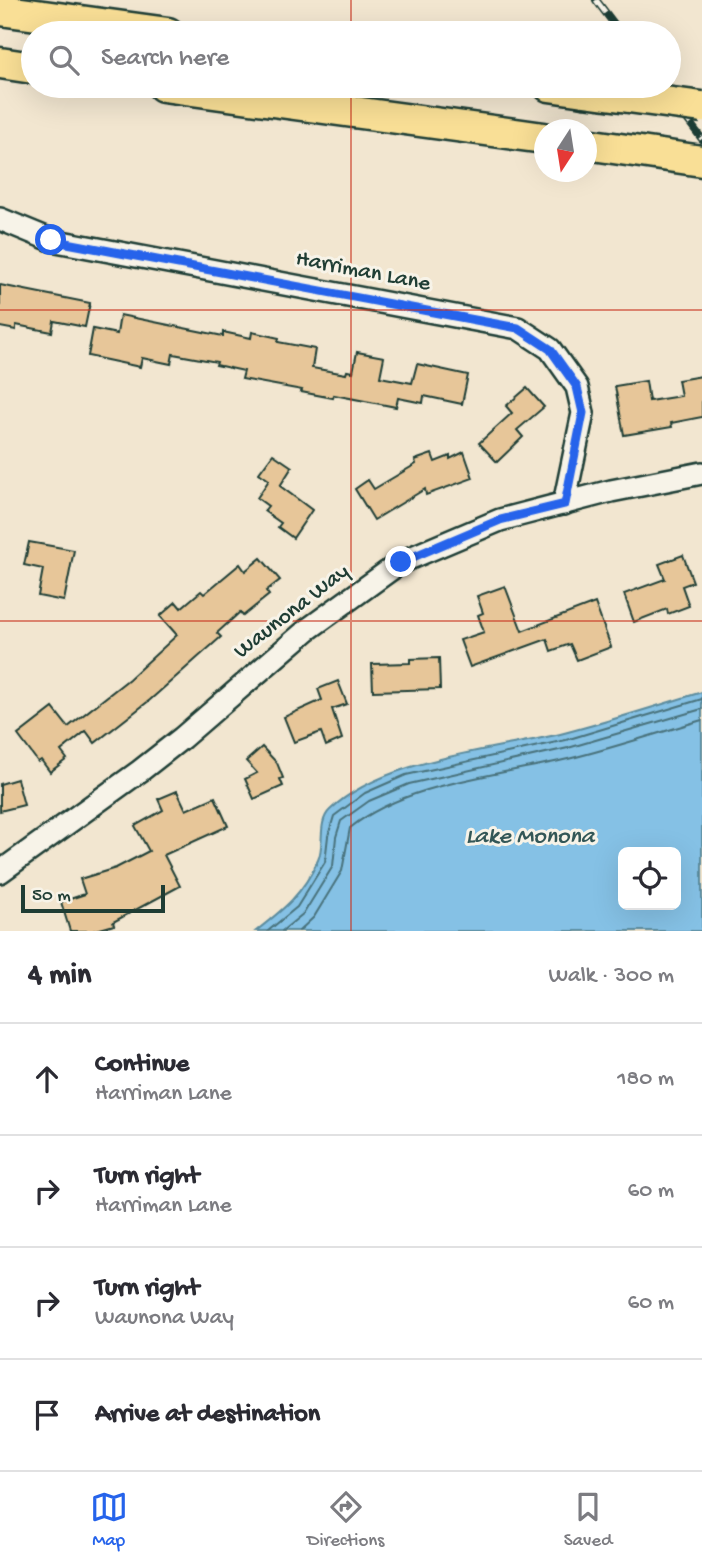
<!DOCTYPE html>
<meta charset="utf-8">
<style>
body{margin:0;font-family:"Gochi Hand",sans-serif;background:#f7f7f7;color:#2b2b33}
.controls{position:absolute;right:21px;bottom:21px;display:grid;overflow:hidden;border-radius:10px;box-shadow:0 7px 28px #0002}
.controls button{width:63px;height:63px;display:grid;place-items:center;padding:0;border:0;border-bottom:2px solid #e1e1e2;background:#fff;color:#2b2b33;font:35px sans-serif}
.compass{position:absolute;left:534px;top:119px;width:63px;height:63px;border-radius:50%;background:#fff;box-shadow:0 7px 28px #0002;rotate:192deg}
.scale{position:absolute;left:21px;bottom:18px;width:144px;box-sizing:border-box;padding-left:7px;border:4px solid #1f3d34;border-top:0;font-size:19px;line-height:24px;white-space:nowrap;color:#1f3d34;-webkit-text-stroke:5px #f7f3e8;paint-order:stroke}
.stop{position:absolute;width:21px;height:21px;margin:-16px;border:5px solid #2563eb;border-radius:50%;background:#fff}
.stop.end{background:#2563eb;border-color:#fff;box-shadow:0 2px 7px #0008}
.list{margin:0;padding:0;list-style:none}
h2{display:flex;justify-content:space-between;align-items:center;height:91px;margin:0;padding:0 28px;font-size:30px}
h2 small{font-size:23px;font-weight:400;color:#7c7c81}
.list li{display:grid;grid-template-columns:46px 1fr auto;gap:21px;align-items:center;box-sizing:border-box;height:112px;padding:0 28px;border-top:2px solid #e1e1e2}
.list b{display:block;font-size:26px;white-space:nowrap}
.list p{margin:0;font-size:23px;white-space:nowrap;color:#7c7c81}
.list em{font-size:23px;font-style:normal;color:#7c7c81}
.icon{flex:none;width:38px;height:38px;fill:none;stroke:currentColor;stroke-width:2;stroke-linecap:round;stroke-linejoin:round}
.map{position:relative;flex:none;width:702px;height:931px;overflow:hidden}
.search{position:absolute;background:#fff;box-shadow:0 7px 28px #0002;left:21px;right:21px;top:21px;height:77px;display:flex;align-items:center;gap:18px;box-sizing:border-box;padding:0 24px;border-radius:38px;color:#7c7c81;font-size:26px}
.sheet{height:539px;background:#fff}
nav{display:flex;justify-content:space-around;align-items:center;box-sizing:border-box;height:98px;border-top:2px solid #e1e1e2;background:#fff;font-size:19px;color:#7c7c81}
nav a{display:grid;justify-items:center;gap:4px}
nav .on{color:#2563eb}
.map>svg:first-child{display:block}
.water{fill:#85c1e5;stroke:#5c8c9e;stroke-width:2;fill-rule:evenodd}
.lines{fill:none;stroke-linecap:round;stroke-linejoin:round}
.shore{stroke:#48727b;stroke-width:2}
.building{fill:#e7c699;stroke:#1f3d34;stroke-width:2}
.minor-casing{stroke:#1f3d34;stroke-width:26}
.highway-casing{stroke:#1f3d34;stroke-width:35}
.minor{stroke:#f7f3e8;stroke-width:21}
.highway{stroke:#f9df96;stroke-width:30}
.rail-casing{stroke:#1f3d34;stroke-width:8}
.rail{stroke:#f7f3e8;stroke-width:5;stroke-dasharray:16;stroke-linecap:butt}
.highway-bridge-casing{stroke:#1f3d34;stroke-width:35;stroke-linecap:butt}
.highway-bridge{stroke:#f9df96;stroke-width:30}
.route{stroke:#2563eb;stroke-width:9}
.grid{fill:none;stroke:#c8321e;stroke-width:2;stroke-opacity:0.55}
.labels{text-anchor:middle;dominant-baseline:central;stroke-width:6;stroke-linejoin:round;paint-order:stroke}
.street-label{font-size:23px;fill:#1f3d34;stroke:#f7f3e8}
.water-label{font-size:24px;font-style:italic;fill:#335757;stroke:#f7f3e8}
</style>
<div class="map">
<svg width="702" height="931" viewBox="0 0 702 931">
<rect width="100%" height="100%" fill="#f2e6d0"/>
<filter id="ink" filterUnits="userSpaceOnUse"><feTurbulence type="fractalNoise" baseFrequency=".0143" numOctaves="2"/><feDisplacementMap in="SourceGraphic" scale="14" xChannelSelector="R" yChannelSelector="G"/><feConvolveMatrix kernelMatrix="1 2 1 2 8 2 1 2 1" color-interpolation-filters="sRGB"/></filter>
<g filter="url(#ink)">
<path class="water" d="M702,692V931H256C284,909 303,894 318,860C325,846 317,822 330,810C384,758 494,751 564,733C611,721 656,706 702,692ZM623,852H676V905H623Z"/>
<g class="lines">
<g class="shore">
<polyline points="268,931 297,907 325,862 328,836 334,816 365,793 406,775 566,740 702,699"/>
<polyline points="282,931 304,913 333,866 336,837 341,821 369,801 409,784 568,748 702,709"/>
<path d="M299,931L314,917L342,871L350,828C408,782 497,776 568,759C613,748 658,733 702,720"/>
</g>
</g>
<g class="building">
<polygon points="0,285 90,303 85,327 54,321 52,332 16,325 16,330 0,327"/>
<polygon points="120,315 223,336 223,332 251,338 252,332 279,338 278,342 315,349 312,368 346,374 347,371 353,372 357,352 384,357 380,377 412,383 417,364 468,375 462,404 424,396 423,403 398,398 396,407 334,395 333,398 301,392 302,390 242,379 244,371 216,365 217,362 173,354 171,364 142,358 140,367 88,356 93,329 117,334"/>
<polygon points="702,376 702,417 671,423 672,427 624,435 615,386 646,381 649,401 681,396 678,380"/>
<polygon points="527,388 544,407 517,430 523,437 497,462 479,443 512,413 506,406"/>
<polygon points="464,452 473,478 426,495 425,489 374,520 355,489 368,480 374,489 416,464 415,460 432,454 435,462 450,456 450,459"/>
<polygon points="273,454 292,467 280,486 312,510 293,538 278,527 281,523 264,511 268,506 257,498 269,480 259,473"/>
<polygon points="29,542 74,550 64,601 38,596 43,569 24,565"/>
<polygon points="683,555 693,582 682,586 689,606 668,614 667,609 634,622 624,594 665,579 659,564"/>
<polygon points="261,558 280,580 266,591 269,595 243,616 240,612 217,633 221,637 150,700 95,743 86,731 61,751 67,759 50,772 41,760 38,762 18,735 53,708 68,727 129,679 177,635 160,616 176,602 181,608 201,591 204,594 240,564 245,571"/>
<polygon points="505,586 522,631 595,603 611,647 577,660 570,644 551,651 547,639 470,667 460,640 484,632 478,615 483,613 477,596"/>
<polygon points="439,658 440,689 373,691 372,664 410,663 410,659"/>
<polygon points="338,681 347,704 332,709 342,739 326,746 321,732 294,742 284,717 322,700 318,689"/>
<polygon points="262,747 277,763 283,778 280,779 283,786 254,799 245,779 257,773 246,761"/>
<polygon points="17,779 24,805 0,811 0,784"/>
<polygon points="177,791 186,810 215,797 228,826 164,855 180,886 113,922 114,925 93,931 70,931 61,902 85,894 80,879 116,868 149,851 135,826 163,810 158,799"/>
</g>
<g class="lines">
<defs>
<g id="minor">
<polyline points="0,219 51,240 518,328 550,349 577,387 583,413 564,504"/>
<polyline points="0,872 140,771 182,738 307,630 401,562 500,520 611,491 702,473"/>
</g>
<g id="highway">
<polyline points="0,10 168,33"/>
<polyline points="0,63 33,68"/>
<polyline points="163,86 544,138"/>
<polyline points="549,86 584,91"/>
<polyline points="586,144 702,161"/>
</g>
</defs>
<use href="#minor" class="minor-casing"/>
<use href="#highway" class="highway-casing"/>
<use href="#minor" class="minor"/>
<use href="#highway" class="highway"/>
<defs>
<g id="rail">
<polyline points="596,0 621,33"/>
<polyline points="662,86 702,139"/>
</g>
</defs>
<use href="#rail" class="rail-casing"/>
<use href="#rail" class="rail"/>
<defs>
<polyline id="highway-bridge" points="584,91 702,107"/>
</defs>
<use href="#highway-bridge" class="highway-bridge-casing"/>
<use href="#highway-bridge" class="highway-bridge"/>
</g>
</g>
<g class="lines" filter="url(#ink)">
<polyline class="route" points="51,240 518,328 550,349 577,387 583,413 565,504 500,520 401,562"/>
</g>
<path class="grid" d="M351,0V33M351,86V931M0,310H702M0,621H702"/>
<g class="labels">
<g class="street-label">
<text transform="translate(363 272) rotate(11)">Harriman Lane</text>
<text transform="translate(292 612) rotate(-38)">Waunona Way</text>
</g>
<g class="water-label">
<text x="530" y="837">Lake Monona</text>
</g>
</g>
</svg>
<div class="controls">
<button><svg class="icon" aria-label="locate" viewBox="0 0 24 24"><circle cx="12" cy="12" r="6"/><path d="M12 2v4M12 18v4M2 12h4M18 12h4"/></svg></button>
</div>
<svg class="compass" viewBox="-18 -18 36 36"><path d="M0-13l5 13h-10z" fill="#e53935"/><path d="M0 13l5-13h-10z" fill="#7c7c81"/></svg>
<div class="scale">50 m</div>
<div class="stop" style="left:51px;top:240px"></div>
<div class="stop end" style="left:401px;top:562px"></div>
<div class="search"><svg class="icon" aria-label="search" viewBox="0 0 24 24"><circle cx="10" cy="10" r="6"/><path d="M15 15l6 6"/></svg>Search here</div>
</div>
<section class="sheet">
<h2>4 min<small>Walk · 300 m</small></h2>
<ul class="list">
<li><svg class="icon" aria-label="ahead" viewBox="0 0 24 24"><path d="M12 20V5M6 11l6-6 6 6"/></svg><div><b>Continue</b><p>Harriman Lane</p></div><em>180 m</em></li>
<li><svg class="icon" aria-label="right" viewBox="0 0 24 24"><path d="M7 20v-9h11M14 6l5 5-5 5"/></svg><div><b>Turn right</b><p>Harriman Lane</p></div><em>60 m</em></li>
<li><svg class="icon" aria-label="right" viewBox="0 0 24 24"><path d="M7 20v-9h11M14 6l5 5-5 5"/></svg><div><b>Turn right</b><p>Waunona Way</p></div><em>60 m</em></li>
<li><svg class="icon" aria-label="arrive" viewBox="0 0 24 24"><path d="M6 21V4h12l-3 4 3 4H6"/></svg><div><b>Arrive at destination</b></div></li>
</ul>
</section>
<nav>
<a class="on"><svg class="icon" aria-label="map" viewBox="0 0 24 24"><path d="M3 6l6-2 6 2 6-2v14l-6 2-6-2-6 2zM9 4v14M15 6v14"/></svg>Map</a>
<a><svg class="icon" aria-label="directions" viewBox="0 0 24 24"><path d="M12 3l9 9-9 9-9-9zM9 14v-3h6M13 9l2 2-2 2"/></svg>Directions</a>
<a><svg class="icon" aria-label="saved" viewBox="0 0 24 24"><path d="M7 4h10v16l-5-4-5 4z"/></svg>Saved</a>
</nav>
